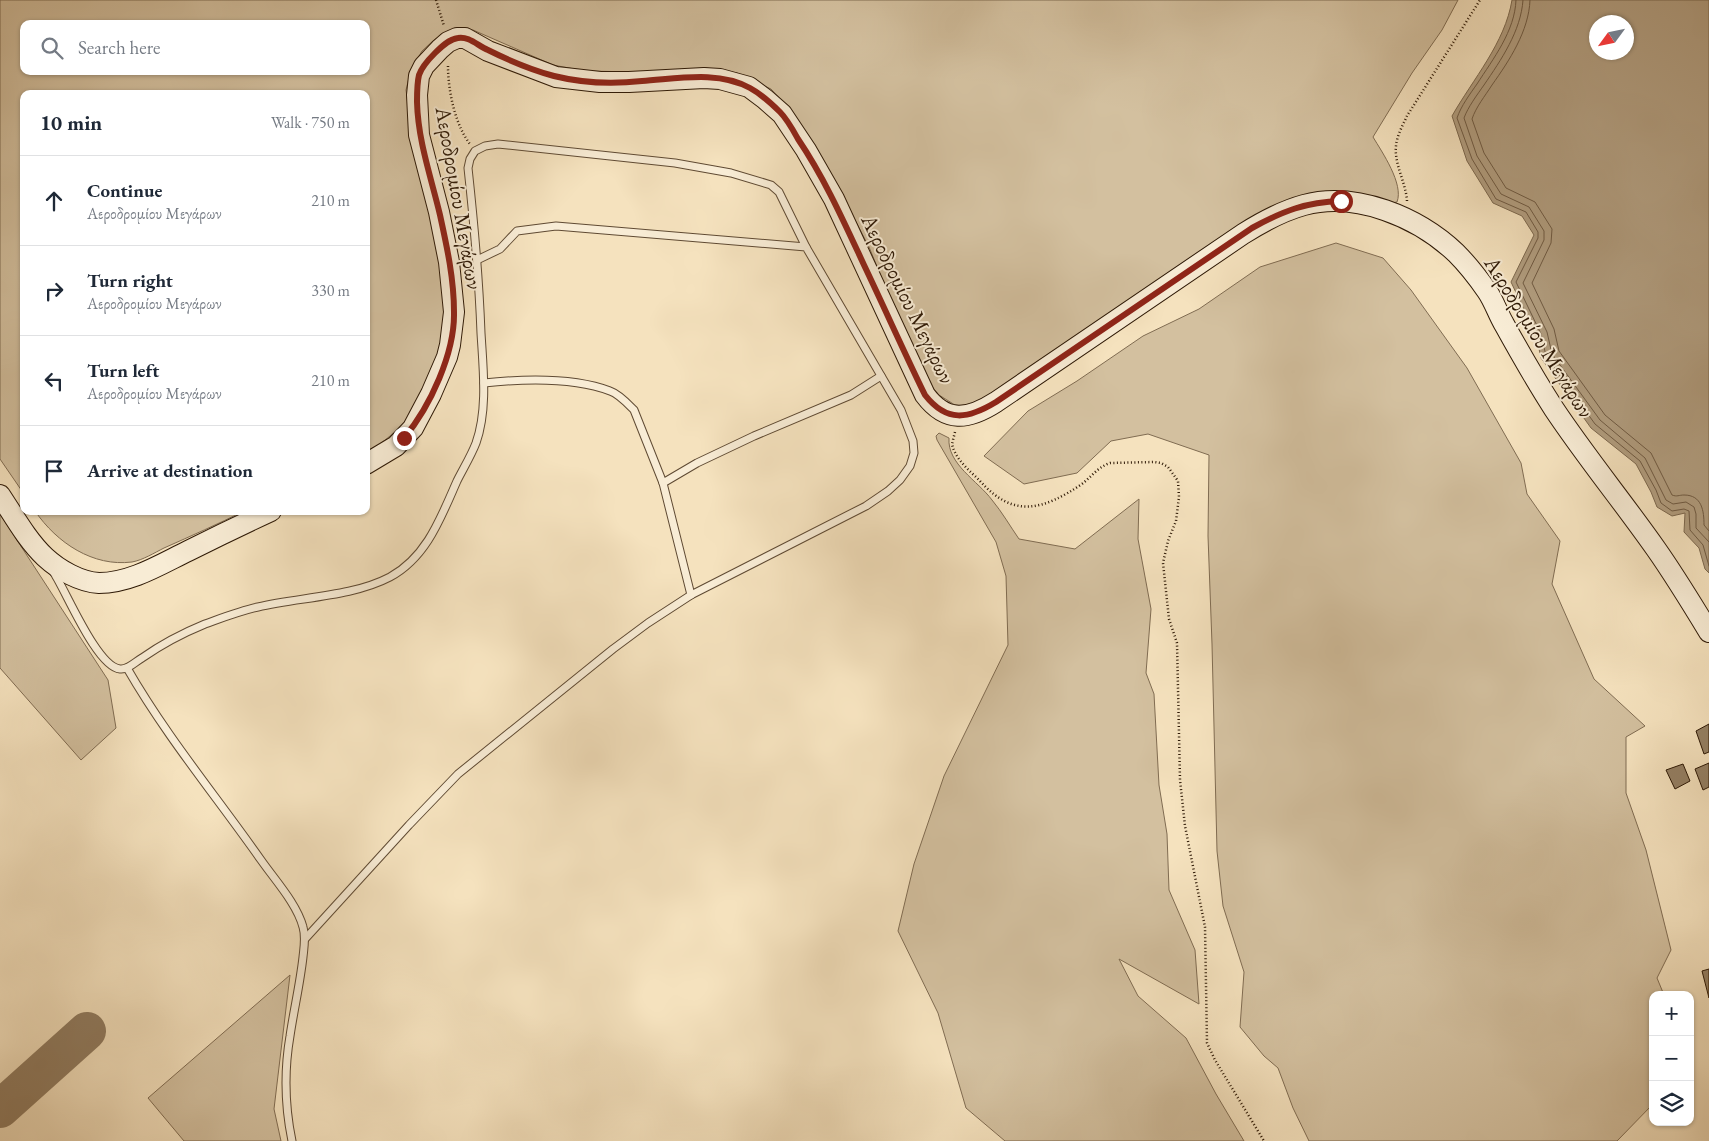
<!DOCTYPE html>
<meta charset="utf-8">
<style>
body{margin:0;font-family:"EB Garamond",serif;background:#f6f6f7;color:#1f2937}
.controls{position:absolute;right:15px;bottom:15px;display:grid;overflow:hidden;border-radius:10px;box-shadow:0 1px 4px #0004}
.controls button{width:45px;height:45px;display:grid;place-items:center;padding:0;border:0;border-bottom:1px solid #e0e1e3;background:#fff;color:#1f2937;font:25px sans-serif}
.compass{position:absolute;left:1589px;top:15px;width:45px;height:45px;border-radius:50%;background:#fff;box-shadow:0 1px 4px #0004;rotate:237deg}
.stop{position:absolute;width:15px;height:15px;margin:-11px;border:4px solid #8f2418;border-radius:50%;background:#fff}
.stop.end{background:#8f2418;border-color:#fff;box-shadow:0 1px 5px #0008}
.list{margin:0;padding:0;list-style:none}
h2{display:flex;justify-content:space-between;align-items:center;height:65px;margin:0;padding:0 20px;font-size:21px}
h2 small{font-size:16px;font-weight:400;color:#747a83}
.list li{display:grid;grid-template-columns:32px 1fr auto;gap:15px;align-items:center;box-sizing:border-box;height:90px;padding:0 20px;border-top:1px solid #e0e1e3}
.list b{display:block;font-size:19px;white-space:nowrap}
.list p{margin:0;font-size:16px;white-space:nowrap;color:#747a83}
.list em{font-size:16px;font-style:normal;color:#747a83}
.icon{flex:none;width:28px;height:28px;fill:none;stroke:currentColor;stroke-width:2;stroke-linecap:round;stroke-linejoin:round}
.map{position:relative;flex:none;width:1709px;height:1141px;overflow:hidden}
.search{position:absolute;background:#fff;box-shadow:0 1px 4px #0004;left:20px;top:20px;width:350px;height:55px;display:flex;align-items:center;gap:12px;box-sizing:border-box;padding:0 18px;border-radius:10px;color:#747a83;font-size:19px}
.panel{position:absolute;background:#fff;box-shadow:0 1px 4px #0004;left:20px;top:90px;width:350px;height:425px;border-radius:10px}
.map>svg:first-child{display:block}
.green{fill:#d3c09f;stroke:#806c52;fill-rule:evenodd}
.water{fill:#b19d7f;stroke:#7c684e;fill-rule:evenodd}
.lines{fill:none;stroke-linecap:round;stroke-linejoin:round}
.shore{stroke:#6f5a42;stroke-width:1}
.taxiway{stroke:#917d62;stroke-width:38}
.building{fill:#958165;stroke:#2d1805}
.service-casing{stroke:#5f4a33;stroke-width:9}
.secondary-casing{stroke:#2d1805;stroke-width:22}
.path{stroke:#2d1805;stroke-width:2.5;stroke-dasharray:1 2.5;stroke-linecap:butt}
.service{stroke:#f8ecd5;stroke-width:7}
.secondary{stroke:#f8ecd5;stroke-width:20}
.route{stroke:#8f2418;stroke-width:6}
.labels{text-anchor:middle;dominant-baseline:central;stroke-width:4;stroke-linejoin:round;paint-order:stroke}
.street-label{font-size:22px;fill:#2d1805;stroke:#f8ecd5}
</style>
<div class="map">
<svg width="1709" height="1141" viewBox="0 0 1709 1141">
<rect width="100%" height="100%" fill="#f5e2be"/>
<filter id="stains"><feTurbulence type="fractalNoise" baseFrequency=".004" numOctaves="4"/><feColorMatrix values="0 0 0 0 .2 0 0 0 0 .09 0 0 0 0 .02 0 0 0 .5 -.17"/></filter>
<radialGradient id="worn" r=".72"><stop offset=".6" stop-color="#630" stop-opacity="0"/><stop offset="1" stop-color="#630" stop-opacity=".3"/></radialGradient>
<g class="green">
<path d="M0,0H1458L1442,30L1412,73L1373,137C1382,152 1404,184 1397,202L1392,203L1378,198L1326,195L995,395L966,406L955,405L939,395L929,383L905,335L869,247L843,197L793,113L771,89L737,73L706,68L638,72L585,71L553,65L473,30L448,31L434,40L422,51L411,70L406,90L411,126L442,260L446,294L443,341L429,385L406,423L374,449L366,453V94H24V494L0,459ZM24,24H366V71H24Z"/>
<polygon points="1336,243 1383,258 1411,290 1467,368 1521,463 1527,494 1560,541 1552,584 1594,679 1645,726 1626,737 1626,793 1646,850 1671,950 1657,978 1664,995 1653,995 1653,1104 1617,1141 1309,1141 1293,1108 1278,1068 1264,1056 1240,1027 1244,972 1223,906 1217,851 1212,644 1208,536 1209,455 1148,434 1111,441 1077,473 1024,484 984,456 1028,411 1077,381 1143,336 1199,309 1260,267"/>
<path d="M939,433L949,438C947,464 978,481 992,500C1002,512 1010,526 1019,539L1075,549L1139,499L1138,539L1151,609L1146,673L1154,694L1159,785L1167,834L1169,890L1195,950L1199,1004L1119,959L1138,996L1186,1038L1216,1094L1244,1141H1005L966,1108L938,1013L898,931L914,864L944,776L1008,645L1006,576L996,542L937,440L936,436Z"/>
<path d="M35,511H244C218,524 191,536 164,548C154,553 143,560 132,562C93,567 57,543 35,511Z"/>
<polygon points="0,514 108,680 116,728 81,760 0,668"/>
<polygon points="290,975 274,1109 281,1141 184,1141 148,1098"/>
</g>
<path class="water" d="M1512,0H1709V573L1705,569L1699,548L1684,532L1685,513L1672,516L1657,507L1651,492L1636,464L1591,428L1541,358L1536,335L1511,282L1534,235L1522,216L1493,203L1467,161L1452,116C1473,79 1505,43 1512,0ZM1596,22H1626V52H1596Z"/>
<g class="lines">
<g class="shore">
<path d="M1516,0C1515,31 1493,59 1477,84C1470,94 1461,106 1457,118L1472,159L1496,199L1526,212L1538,232V238L1516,282L1541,334L1546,356L1595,424L1640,461L1656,490L1661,503L1672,511L1684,509L1689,511L1690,530L1703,545L1709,566"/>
<path d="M1523,0C1521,31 1501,60 1484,85C1477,95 1468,107 1464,118L1477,156L1501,194L1529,207L1544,231V240L1523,283L1547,332L1552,354L1600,420L1645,458L1666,500L1673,504L1686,502L1694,507L1696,514V528L1709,542"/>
<path d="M1530,0C1529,31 1509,61 1492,85C1485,96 1476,107 1472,119L1484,153L1506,188L1535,202L1552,229L1551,243L1532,283L1554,329L1559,351L1605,415L1651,453L1672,495C1677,497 1679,495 1684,495C1702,495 1704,511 1704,525L1709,531"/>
</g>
<polyline class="taxiway" points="0,1109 87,1031"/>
</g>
<g class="building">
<polygon points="1709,724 1709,752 1704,754 1696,731"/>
<polygon points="1709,763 1709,787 1703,790 1695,769"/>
<polygon points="1683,764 1690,781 1675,789 1666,770"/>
<polygon points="1709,969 1709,998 1702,971"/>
</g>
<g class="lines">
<defs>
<g id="service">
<path d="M484,383C522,379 573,377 610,391C619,394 627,403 634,410L663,483L691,595"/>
<polyline points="663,483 697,463 754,436 851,395 881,376"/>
<path d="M54,573C66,591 97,667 120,669C128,670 135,662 142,658C162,644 183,633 205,624C222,618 240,611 258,607C299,597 352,597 390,577C427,557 441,517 457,481C463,469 471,456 476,443C488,409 483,368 481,333C479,278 474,223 468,168L470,159L475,151L485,146L498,144L675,163L731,173L771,185L779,192L806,247"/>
<path d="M127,668C166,736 216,796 261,860C275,880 297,904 303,927C306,937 304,947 303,957C300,984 294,1009 290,1036C284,1071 285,1107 292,1141"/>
<polyline points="305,939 409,825 458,774 613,649 648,623 691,595 866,506 888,491 900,480 910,466 914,453 913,441 901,410 806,247 556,226 517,231 500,249 477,260"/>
</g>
<g id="secondary">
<path d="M366,464L396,446L413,428L431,394L447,357L450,345L454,312L449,262L439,212L419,135L417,95L419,76L424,66L440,49L448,42L457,38H465L488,51L556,77L600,82H629L704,78L720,79L749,87L765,99L782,114L806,150L834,199L925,395C946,423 968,420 996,402L1243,234C1262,222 1282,211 1304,205C1356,191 1418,217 1456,253C1467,264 1478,278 1487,291C1494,301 1498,314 1504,324C1520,353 1536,381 1554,409C1586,457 1623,502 1656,549C1675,576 1692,604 1709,632"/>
<path d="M0,495C14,516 27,540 45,557C59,570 80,582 99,583C131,583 161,564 188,551C216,537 243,524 271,511"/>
</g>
</defs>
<use href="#service" class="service-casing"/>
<use href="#secondary" class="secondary-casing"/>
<g class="path">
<polyline points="436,0 444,26"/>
<path d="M448,66C448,90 455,125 470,144"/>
<path d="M1407,201C1406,183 1394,164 1396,146C1397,135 1403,125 1407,116L1480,0"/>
<path d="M955,432L952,444C955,459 970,471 980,481C1014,519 1043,510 1082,484C1091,477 1098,467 1110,463L1154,462L1161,463L1168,467L1178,481L1179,497L1176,521L1168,541L1163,563L1169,619L1177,643L1180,780L1185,826L1205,927L1207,1043L1215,1060L1264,1141"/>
</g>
<use href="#service" class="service"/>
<use href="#secondary" class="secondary"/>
</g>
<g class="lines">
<path class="route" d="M404,438C430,407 455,353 454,312C454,279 447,247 440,215C431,177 418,141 417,102C417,93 417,83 419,75C422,66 429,59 435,53C441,47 449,39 458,38C469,36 478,46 488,50C508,60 532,70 554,76C582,83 614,84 642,81C676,79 718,70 750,88C761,94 771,103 780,112C787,119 793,130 798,139C825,179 844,222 864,265C885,309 904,352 925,395C947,423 968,419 996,402L1252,228C1283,211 1306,202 1341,201"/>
</g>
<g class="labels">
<g class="street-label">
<text transform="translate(459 198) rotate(80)">Αεροδρομίου Μεγάρων</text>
<text transform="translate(908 299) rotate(64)">Αεροδρομίου Μεγάρων</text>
<text transform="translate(1539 337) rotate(58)">Αεροδρομίου Μεγάρων</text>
</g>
</g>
<rect width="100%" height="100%" filter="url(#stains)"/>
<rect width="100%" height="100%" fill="url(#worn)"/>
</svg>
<div class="controls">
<button>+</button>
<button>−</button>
<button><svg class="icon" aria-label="layers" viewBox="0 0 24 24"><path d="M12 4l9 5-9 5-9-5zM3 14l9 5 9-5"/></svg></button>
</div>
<svg class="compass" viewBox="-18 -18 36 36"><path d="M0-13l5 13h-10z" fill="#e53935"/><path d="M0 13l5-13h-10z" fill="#747a83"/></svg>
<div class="stop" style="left:1341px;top:201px"></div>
<div class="stop end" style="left:404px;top:438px"></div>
<div class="search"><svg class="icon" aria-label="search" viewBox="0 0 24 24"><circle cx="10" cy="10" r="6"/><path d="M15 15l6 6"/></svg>Search here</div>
<section class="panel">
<h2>10 min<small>Walk · 750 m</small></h2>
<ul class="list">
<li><svg class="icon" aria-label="ahead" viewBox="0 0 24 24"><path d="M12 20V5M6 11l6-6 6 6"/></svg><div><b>Continue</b><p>Αεροδρομίου Μεγάρων</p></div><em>210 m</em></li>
<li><svg class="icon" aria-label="right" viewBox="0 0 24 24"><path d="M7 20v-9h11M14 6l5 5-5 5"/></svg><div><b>Turn right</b><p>Αεροδρομίου Μεγάρων</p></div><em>330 m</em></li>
<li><svg class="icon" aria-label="left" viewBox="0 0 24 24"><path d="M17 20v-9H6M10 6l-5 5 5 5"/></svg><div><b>Turn left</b><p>Αεροδρομίου Μεγάρων</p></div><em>210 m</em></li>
<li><svg class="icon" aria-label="arrive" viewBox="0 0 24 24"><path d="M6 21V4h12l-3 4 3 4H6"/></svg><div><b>Arrive at destination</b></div></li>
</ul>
</section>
</div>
